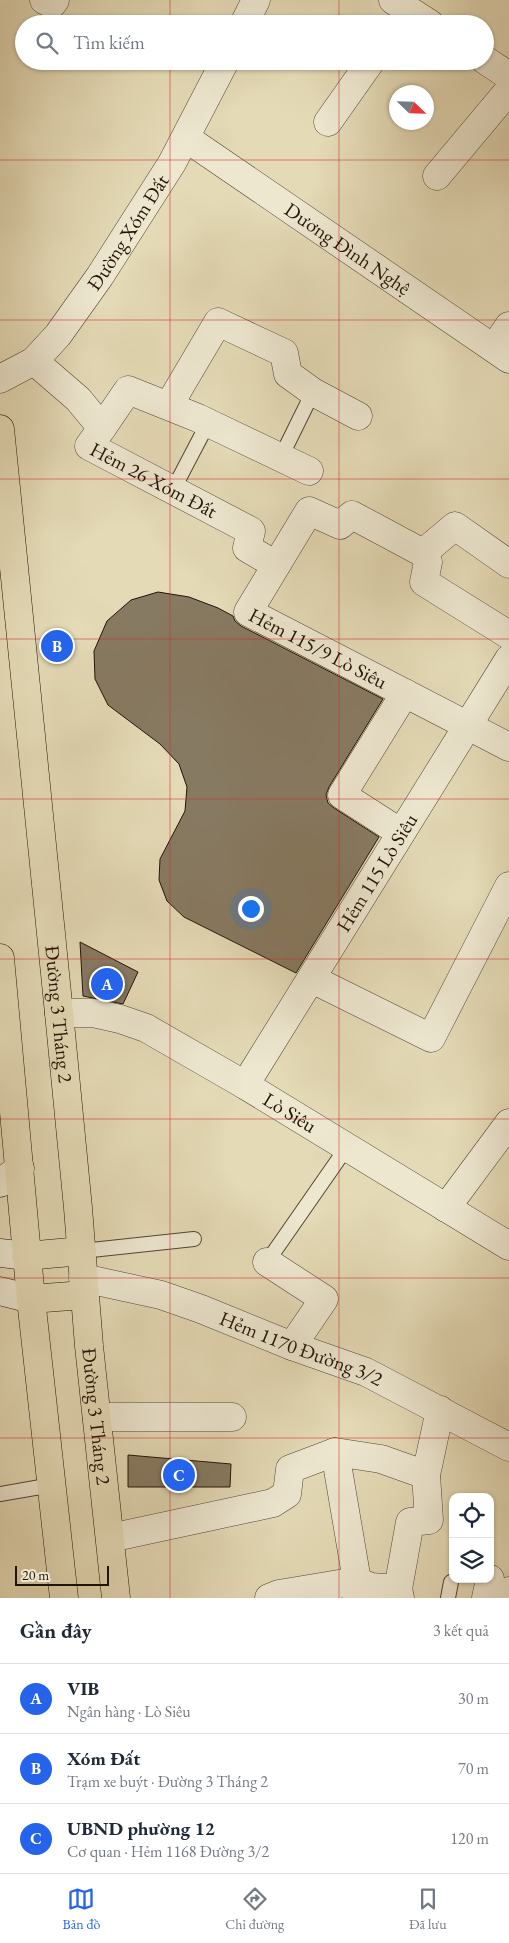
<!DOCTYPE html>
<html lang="vi">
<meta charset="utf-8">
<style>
body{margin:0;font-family:"EB Garamond",serif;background:#f6f6f7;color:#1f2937}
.controls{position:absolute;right:15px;bottom:15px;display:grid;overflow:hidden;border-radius:10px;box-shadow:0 1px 4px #0004}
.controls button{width:45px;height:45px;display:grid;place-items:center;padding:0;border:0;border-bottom:1px solid #e0e1e3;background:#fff;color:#1f2937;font:25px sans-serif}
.compass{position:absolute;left:389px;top:85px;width:45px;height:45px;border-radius:50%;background:#fff;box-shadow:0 1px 4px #0004;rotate:113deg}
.scale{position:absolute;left:15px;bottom:12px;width:94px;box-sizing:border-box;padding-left:5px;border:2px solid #221307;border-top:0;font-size:14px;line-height:18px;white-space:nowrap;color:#221307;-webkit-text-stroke:4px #ede7d0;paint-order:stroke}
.you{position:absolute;left:250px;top:908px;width:18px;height:18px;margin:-12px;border:4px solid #fff;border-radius:50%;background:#1a73e8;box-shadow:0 0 0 8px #1a73e833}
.badge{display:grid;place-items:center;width:32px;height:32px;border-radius:50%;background:#2563eb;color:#fff;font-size:16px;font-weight:700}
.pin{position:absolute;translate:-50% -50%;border:2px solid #fff;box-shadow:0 1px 5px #0006}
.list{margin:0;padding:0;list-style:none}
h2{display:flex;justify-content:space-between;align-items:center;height:65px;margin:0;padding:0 20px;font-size:21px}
h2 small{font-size:16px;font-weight:400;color:#747a83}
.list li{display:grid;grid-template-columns:32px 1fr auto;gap:15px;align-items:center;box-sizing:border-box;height:70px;padding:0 20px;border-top:1px solid #e0e1e3}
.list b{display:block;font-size:19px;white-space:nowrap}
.list p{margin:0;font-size:16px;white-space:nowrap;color:#747a83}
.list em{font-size:16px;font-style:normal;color:#747a83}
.icon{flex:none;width:28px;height:28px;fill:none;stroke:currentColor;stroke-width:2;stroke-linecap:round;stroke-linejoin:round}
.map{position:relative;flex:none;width:509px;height:1598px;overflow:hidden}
.search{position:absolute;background:#fff;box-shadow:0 1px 4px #0004;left:15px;right:15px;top:15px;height:55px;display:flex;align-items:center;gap:12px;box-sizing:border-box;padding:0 18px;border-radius:28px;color:#747a83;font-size:19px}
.sheet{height:275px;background:#fff}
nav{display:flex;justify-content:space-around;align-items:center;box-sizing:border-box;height:70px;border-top:1px solid #e0e1e3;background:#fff;font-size:14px;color:#747a83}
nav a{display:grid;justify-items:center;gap:2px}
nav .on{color:#2563eb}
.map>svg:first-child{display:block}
.building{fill:#877a62;stroke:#221307}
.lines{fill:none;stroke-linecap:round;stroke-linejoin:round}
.lane-casing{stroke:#524533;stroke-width:16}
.street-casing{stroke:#524533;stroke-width:29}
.secondary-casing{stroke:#221307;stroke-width:29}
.primary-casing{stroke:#221307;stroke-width:29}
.lane{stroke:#ede7d0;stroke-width:14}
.street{stroke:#ede7d0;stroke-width:28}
.secondary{stroke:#ede7d0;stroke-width:28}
.primary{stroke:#e4dab6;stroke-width:28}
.grid{fill:none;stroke:#d62828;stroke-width:1;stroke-opacity:0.55}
.labels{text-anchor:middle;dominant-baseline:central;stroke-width:4.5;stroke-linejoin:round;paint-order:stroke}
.street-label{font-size:20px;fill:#221307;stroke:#ede7d0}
</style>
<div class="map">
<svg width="509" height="1598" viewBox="0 0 509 1598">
<rect width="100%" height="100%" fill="#e4dab6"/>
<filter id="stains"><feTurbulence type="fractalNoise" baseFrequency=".004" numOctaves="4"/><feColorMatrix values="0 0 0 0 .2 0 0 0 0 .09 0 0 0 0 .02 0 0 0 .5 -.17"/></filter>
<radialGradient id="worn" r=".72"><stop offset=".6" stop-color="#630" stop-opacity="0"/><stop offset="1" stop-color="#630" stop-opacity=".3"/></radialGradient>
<g class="building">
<polygon points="158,592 189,597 218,608 233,616 235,621 241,626 383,699 329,787 326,795 328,803 334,808 379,837 296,973 184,917 167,901 159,880 160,859 185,811 187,787 179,764 160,744 108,705 95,679 94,651 107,621 131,600"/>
<polygon points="80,942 138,972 123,1004 83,996"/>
<polygon points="128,1455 231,1464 230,1487 128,1487"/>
</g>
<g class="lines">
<defs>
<g id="lane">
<polyline points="281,457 313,392"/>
<polyline points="173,490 208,423"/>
<polyline points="82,1251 194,1239"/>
<polyline points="267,1262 347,1147"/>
<polyline points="0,1494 52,1485"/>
<polyline points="448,1598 451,1582"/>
</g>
<g id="street">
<polyline points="44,0 52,4 55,0"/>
<polyline points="393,0 430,24"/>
<polyline points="244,24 256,0"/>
<polyline points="485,60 509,76"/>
<polyline points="328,122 371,61"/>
<path id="s1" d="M186,138L509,359"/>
<polyline points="437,176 509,90"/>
<polyline points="494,348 509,326"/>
<path id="s2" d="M34,361L78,399L102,428L89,446L251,531L247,548L276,565"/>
<path id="s3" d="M0,379L34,361L58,335L100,276L172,163L225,61"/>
<polyline points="169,405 218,322 284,353 288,374 313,392 358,416"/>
<polyline points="102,428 128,390 198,418 309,471"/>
<polyline points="423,553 428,562 424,582 509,635"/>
<path id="s4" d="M509,564L455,526L423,553L352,515L340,525L309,511L248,612L509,747"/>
<polyline points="401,833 342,795 405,693"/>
<polyline points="312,979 431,1038 509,886"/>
<path id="s5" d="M59,1013H93L120,1019L146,1028L245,1085L509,1246"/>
<path id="s6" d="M245,1085L509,659"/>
<polyline points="446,1208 509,1123"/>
<polyline points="267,1262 324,1299 292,1346"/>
<path id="s7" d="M83,1278L161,1295L201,1309L292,1346L366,1372L509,1447"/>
<polyline points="97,1417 232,1417"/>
<polyline points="335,1452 357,1581 357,1598"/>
<polyline points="110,1538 273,1503 287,1494 290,1469 335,1452 381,1459 426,1475 440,1410"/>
<polyline points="398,1589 410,1522 429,1520 426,1475"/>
<polyline points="269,1598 279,1594 357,1581 371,1587 398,1589 400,1598"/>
<polyline points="486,1598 490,1579"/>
<polyline points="506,1598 509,1591"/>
</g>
<g id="secondary">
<polyline points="0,1183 20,1168"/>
<polyline points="0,1253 26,1256"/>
<polyline points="0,1291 31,1299"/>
</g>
<g id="primary">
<path id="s8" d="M0,429L59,1013L78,1208L89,1346L116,1598"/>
<polyline points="0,958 31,1299 64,1598"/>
<polyline points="26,1256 82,1251"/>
<polyline points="31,1299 84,1295"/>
</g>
</defs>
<use href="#lane" class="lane-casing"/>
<use href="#street" class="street-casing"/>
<use href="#secondary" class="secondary-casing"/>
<use href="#primary" class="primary-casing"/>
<use href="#lane" class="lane"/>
<use href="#street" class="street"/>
<use href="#secondary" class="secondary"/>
<use href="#primary" class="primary"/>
</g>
<path class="grid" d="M170,0V24M339,0V24M170,61V1598M339,61V1598M0,160H509M0,320H509M0,479H509M0,639H509M0,799H509M0,959H509M0,1119H509M0,1278H509M0,1438H509"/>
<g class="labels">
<g class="street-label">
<text stroke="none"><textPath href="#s3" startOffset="198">Đường Xóm Đất</textPath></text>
<text stroke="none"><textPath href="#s1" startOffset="196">Dương Đình Nghệ</textPath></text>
<text stroke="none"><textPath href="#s2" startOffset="191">Hẻm 26 Xóm Đất</textPath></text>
<text stroke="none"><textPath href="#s4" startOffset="435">Hẻm 115/9 Lò Siêu</textPath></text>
<text stroke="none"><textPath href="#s6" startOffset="250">Hẻm 115 Lò Siêu</textPath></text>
<text stroke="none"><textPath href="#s8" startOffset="588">Đường 3 Tháng 2</textPath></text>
<text stroke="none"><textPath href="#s5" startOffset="256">Lò Siêu</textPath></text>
<text stroke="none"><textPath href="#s7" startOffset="230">Hẻm 1170 Đường 3/2</textPath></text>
<text stroke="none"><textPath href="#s8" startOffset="992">Đường 3 Tháng 2</textPath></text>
</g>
</g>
<rect width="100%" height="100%" filter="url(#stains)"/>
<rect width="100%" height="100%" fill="url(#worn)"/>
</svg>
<div class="controls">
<button><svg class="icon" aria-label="locate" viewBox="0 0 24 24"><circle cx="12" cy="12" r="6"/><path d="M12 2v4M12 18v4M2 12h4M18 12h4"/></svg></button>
<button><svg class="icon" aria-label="layers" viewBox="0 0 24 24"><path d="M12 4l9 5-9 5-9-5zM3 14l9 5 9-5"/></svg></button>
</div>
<svg class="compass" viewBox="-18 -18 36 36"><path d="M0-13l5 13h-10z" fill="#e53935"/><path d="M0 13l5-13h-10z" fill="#747a83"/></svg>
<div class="scale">20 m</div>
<div class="you"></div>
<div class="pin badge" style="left:107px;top:984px">A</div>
<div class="pin badge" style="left:57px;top:646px">B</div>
<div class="pin badge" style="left:179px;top:1475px">C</div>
<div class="search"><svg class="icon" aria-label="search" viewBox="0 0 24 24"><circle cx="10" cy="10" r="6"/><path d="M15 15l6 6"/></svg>Tìm kiếm</div>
</div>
<section class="sheet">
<h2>Gần đây<small>3 kết quả</small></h2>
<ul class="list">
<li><span class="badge">A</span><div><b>VIB</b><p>Ngân hàng · Lò Siêu</p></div><em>30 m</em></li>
<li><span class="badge">B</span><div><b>Xóm Đất</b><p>Trạm xe buýt · Đường 3 Tháng 2</p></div><em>70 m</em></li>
<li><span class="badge">C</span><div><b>UBND phường 12</b><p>Cơ quan · Hẻm 1168 Đường 3/2</p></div><em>120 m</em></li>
</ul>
</section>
<nav>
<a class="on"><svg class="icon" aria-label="map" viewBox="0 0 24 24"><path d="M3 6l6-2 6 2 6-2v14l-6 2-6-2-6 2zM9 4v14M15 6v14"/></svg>Bản đồ</a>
<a><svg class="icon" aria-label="directions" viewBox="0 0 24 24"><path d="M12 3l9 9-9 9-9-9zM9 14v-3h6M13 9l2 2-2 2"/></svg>Chỉ đường</a>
<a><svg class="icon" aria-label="saved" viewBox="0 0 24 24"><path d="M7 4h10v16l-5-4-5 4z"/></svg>Đã lưu</a>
</nav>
